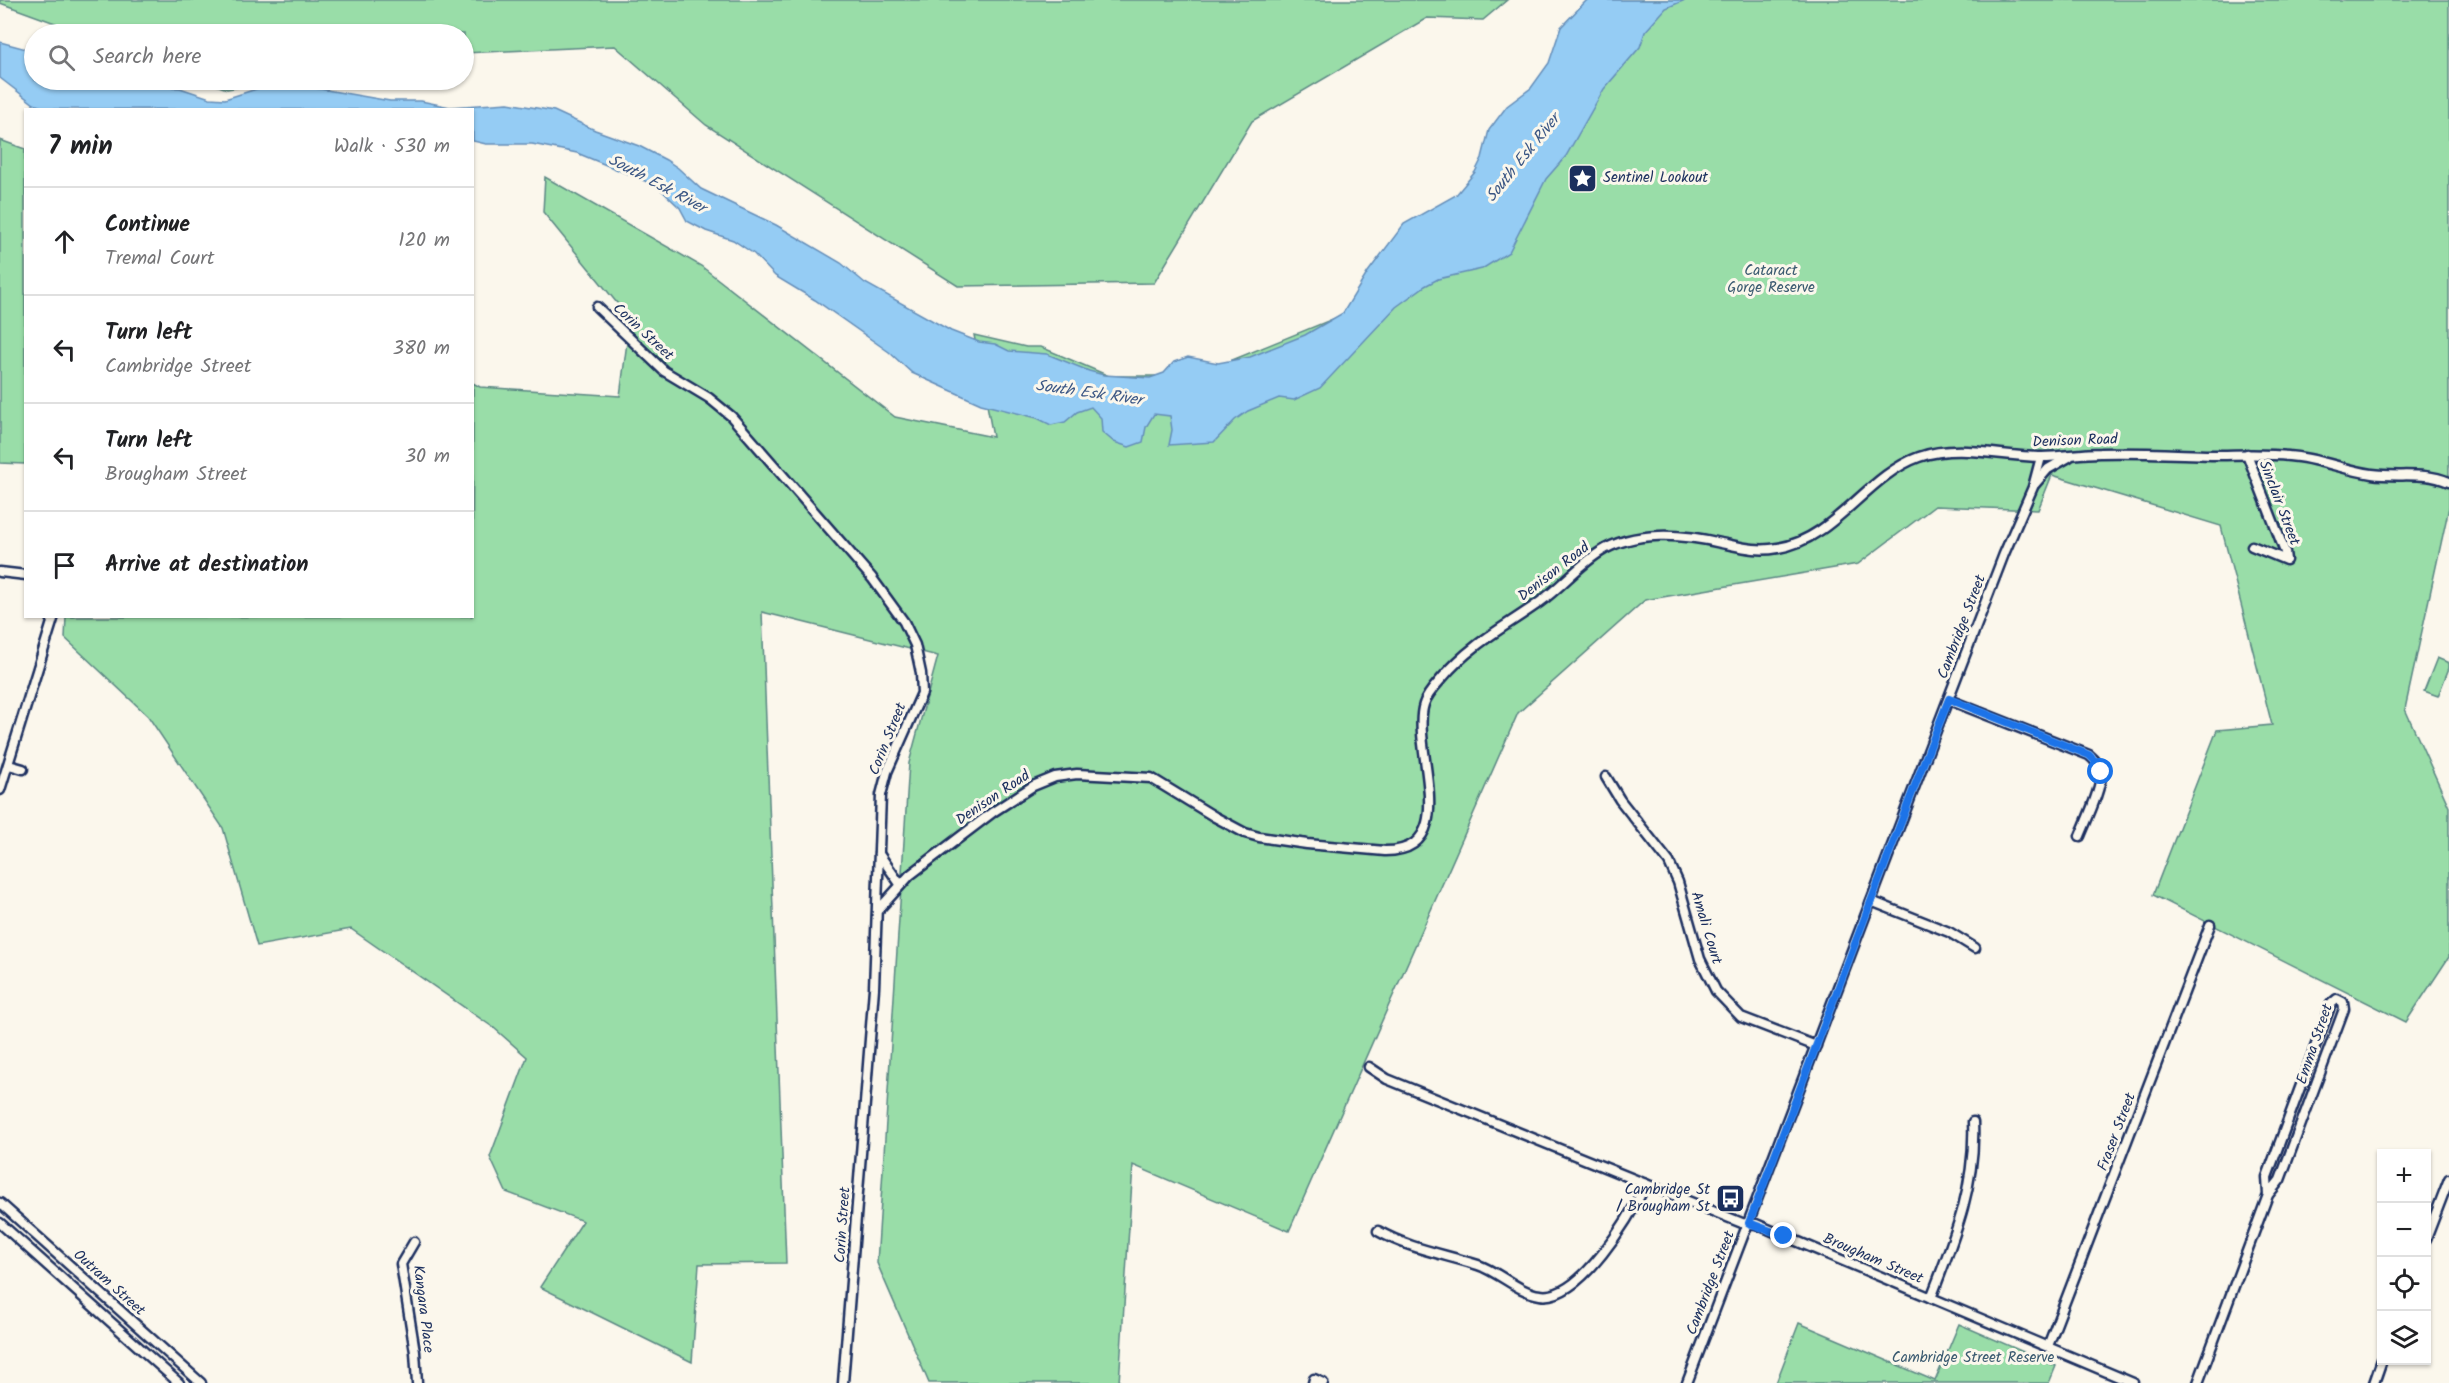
<!DOCTYPE html>
<meta charset="utf-8">
<style>
body{margin:0;font-family:Kalam,sans-serif;background:#f6f6f6;color:#202124}
.controls{position:absolute;right:18px;bottom:18px;display:grid;overflow:hidden;border-radius:0px;box-shadow:0 2px 4px #0004}
.controls button{width:54px;height:54px;display:grid;place-items:center;padding:0;border:0;border-bottom:2px solid #e0e0e0;background:#fff;color:#202124;font:30px sans-serif}
.stop{position:absolute;width:18px;height:18px;margin:-14px;border:4px solid #1a73e8;border-radius:50%;background:#fff}
.stop.end{background:#1a73e8;border-color:#fff;box-shadow:0 2px 6px #0008}
.list{margin:0;padding:0;list-style:none}
h2{display:flex;justify-content:space-between;align-items:center;height:78px;margin:0;padding:0 24px;font-size:26px}
h2 small{font-size:20px;font-weight:400;color:#757577}
.list li{display:grid;grid-template-columns:39px 1fr auto;gap:18px;align-items:center;box-sizing:border-box;height:108px;padding:0 24px;border-top:2px solid #e0e0e0}
.list b{display:block;font-size:22px;white-space:nowrap}
.list p{margin:0;font-size:20px;white-space:nowrap;color:#757577}
.list em{font-size:20px;font-style:normal;color:#757577}
.icon{flex:none;width:33px;height:33px;fill:none;stroke:currentColor;stroke-width:2;stroke-linecap:round;stroke-linejoin:round}
.map{position:relative;flex:none;width:2449px;height:1383px;overflow:hidden}
.search{position:absolute;background:#fff;box-shadow:0 2px 4px #0004;left:24px;top:24px;width:450px;height:66px;display:flex;align-items:center;gap:15px;box-sizing:border-box;padding:0 21px;border-radius:33px;color:#757577;font-size:22px}
.panel{position:absolute;background:#fff;box-shadow:0 2px 4px #0004;left:24px;top:108px;width:450px;height:510px;border-radius:0px}
.map>svg:first-child{display:block}
.green{fill:#99dda8;stroke:#5a8683;stroke-width:1.5}
.water{fill:#95ccf4;stroke:#648db8;stroke-width:1.5}
.lines{fill:none;stroke-linecap:round;stroke-linejoin:round}
.minor-casing{stroke:#1b2f5e;stroke-width:13}
.minor{stroke:#fbf7ec;stroke-width:8}
.route{stroke:#1a73e8;stroke-width:8}
.labels{text-anchor:middle;dominant-baseline:central;stroke-width:6;stroke-linejoin:round;paint-order:stroke}
.poi-label{font-size:15px;fill:#1b2f5e;stroke:#fbf7ec;text-anchor:start}
.park-label{font-size:15px;fill:#3a5a70;stroke:#fbf7ec}
.street-label{font-size:15px;fill:#1b2f5e;stroke:#fbf7ec}
.water-label{font-size:16px;font-style:italic;fill:#3a5684;stroke:#fbf7ec}
</style>
<div class="map">
<svg width="2449" height="1383" viewBox="0 0 2449 1383">
<rect width="100%" height="100%" fill="#fbf7ec"/>
<filter id="ink" filterUnits="userSpaceOnUse"><feTurbulence type="fractalNoise" baseFrequency=".0167" numOctaves="2"/><feDisplacementMap in="SourceGraphic" scale="12" xChannelSelector="R" yChannelSelector="G"/><feConvolveMatrix kernelMatrix="1 2 1 2 8 2 1 2 1" color-interpolation-filters="sRGB"/></filter>
<g filter="url(#ink)">
<g class="green">
<polygon points="0,0 1507,0 1483,20 1427,18 1252,121 1154,283 958,286 706,125 615,46 464,53 464,34 85,34 0,3"/>
<polygon points="1613,0 2449,0 2449,507 2405,709 2449,807 2449,957 2406,1022 2153,895 2217,730 2272,725 2221,526 2052,475 2038,510 1935,506 1858,564 1645,600 1518,713 1289,1231 1133,1165 1119,1383 929,1383 877,1263 909,763 938,656 762,612 786,1263 699,1264 692,1362 540,1287 583,1221 506,1192 490,1157 527,1057 494,1028 351,929 257,946 223,828 148,716 65,638 66,617 472,616 473,383 480,387 620,396 630,319 543,212 545,177 701,266 895,417 993,437 974,335 1026,347 1041,347 1109,376 1163,376 1220,365 1426,281"/>
<polygon points="202,80 290,80 227,89"/>
<polygon points="0,140 25,149 25,464 0,463"/>
<polygon points="2437,658 2449,663 2449,668 2438,696 2424,691"/>
<polygon points="1799,1323 1935,1381 1959,1324 2056,1366 2049,1383 1776,1383"/>
</g>
<polygon class="water" points="1587,0 1685,0 1666,8 1645,32 1640,47 1604,89 1566,156 1546,179 1509,252 1482,269 1438,279 1425,286 1396,307 1320,388 1294,400 1279,398 1248,411 1235,420 1214,442 1169,445 1172,430 1170,416 1154,414 1146,427 1143,442 1129,447 1114,442 1102,432 1101,418 1091,407 1077,412 1065,422 1051,425 1037,418 981,404 912,373 889,352 815,300 775,276 754,254 733,240 706,231 687,221 680,208 657,186 577,153 532,144 486,144 473,141 472,110 46,109 34,104 0,78 0,42 34,51 34,80 99,80 107,83 180,88 210,98 225,99 269,85 315,88 390,101 421,101 450,107 508,103 554,111 595,130 639,146 666,160 678,168 701,189 776,225 841,263 865,283 951,331 979,342 995,344 1009,351 1047,354 1089,371 1104,375 1150,378 1164,373 1174,362 1188,357 1218,363 1250,357 1305,335 1343,313 1368,272 1404,224 1456,195 1475,172 1482,158 1489,130 1507,106 1531,88 1549,63 1561,27"/>
<g class="lines">
<defs>
<g id="minor">
<polyline points="597,307 664,371 709,398 731,416 872,578 904,622 915,645 921,673 922,693 887,772 881,795 874,988 843,1383"/>
<polyline points="2247,454 2285,552 2286,560 2252,546"/>
<polyline points="2035,484 2048,469 2069,457"/>
<polyline points="0,572 26,575"/>
<path d="M1949,700L2089,755C2095,760 2099,764 2101,771C2103,786 2086,821 2080,836"/>
<polyline points="9,765 23,769"/>
<polyline points="1606,777 1620,800 1669,862 1678,882 1700,959 1716,991 1741,1017 1816,1046"/>
<polyline points="0,790 54,616"/>
<polyline points="879,854 900,884"/>
<polyline points="1871,901 1949,932 1975,948"/>
<path d="M879,909L910,875L993,812L1033,786L1055,777L1077,774L1151,778L1215,817L1245,833L1259,837L1307,844L1385,851C1464,851 1410,747 1424,704C1427,694 1436,685 1443,677C1471,644 1505,627 1540,602C1561,587 1578,566 1600,552C1634,530 1683,534 1721,543C1741,547 1757,552 1778,548C1835,539 1866,476 1919,457C1959,443 2001,457 2042,457C2061,457 2081,453 2100,453C2137,452 2174,454 2211,455C2237,455 2263,453 2289,456C2318,458 2344,470 2372,474C2399,478 2423,471 2449,482"/>
<polyline points="1369,1067 1387,1079 1742,1223 1756,1224 2133,1383"/>
<polyline points="0,1203 201,1383"/>
<polyline points="0,1223 179,1383"/>
<path d="M1378,1231C1410,1249 1444,1254 1478,1265C1499,1272 1518,1292 1540,1295C1580,1302 1631,1215 1646,1184"/>
<polyline points="2426,1239 2449,1179"/>
<polyline points="414,1242 401,1264 415,1352 417,1383"/>
<path d="M1931,1298C1954,1239 1976,1186 1973,1122"/>
<polyline points="2048,1346 2210,925"/>
<polyline points="1313,1383 1314,1379 1323,1383"/>
<polyline points="1687,1383 1922,767 2004,554 2033,487 2041,457"/>
<polyline points="2198,1383 2268,1195 2280,1180 2344,1009 2343,1002 2337,999 2331,1004 2267,1177 2268,1195"/>
<polyline points="2374,1383 2382,1360"/>
</g>
</defs>
<use href="#minor" class="minor-casing"/>
<use href="#minor" class="minor"/>
</g>
</g>
<g class="lines" filter="url(#ink)">
<polyline class="route" points="1784,1236 1749,1223 1922,767 1949,699 2089,755 2099,765 2101,772"/>
</g>
<defs>
<symbol id="sight-square" viewBox="-11 -11 22 22"><rect x="-9" y="-9" width="18" height="18" rx="4" fill="#1b2f5e" stroke="#fbf7ec"/><path d="M0-6L1.8-2.2L6-1.7L2.9 1.2L3.7 5.4L0 3.3L-3.7 5.4L-2.9 1.2L-6-1.7L-1.8-2.2Z" fill="#fff"/></symbol>
<symbol id="bus-square" viewBox="-11 -11 22 22"><rect x="-9" y="-9" width="18" height="18" rx="4" fill="#1b2f5e" stroke="#fbf7ec"/><path d="M-5-6H5V4H4V6H2V4H-2V6H-4V4H-5ZM-3.5-4V0h7V-4ZM-3.5 1.2v1.5H-2V1.2ZM2 1.2v1.5H3.5V1.2Z" fill="#fff"/></symbol>
</defs>
<g fill-rule="evenodd">
<use href="#sight-square" x="1566" y="162" width="33" height="33"/>
<use href="#bus-square" x="1714" y="1182" width="33" height="33"/>
</g>
<g class="labels">
<g class="poi-label">
<text x="1603" y="178">Sentinel Lookout</text>
<text x="1710" y="1190" text-anchor="end">Cambridge St<tspan x="1710" dy="17">/ Brougham St</tspan></text>
</g>
<g class="park-label">
<text x="1771" y="271">Cataract<tspan x="1771" dy="17">Gorge Reserve</tspan></text>
<text x="1973" y="1358">Cambridge Street Reserve</text>
</g>
<g class="street-label">
<text transform="translate(643 332) rotate(43)">Corin Street</text>
<text transform="translate(2075 441) rotate(-2)">Denison Road</text>
<text transform="translate(2279 503) rotate(69)">Sinclair Street</text>
<text transform="translate(1554 572) rotate(-38)">Denison Road</text>
<text transform="translate(1962 627) rotate(-69)">Cambridge Street</text>
<text transform="translate(888 739) rotate(-68)">Corin Street</text>
<text transform="translate(993 798) rotate(-34)">Denison Road</text>
<text transform="translate(1706 928) rotate(73)">Amali Court</text>
<text transform="translate(2315 1044) rotate(-71)">Emma Street</text>
<text transform="translate(2117 1132) rotate(-69)">Fraser Street</text>
<text transform="translate(843 1225) rotate(-86)">Corin Street</text>
<text transform="translate(1873 1259) rotate(23)">Brougham Street</text>
<text transform="translate(109 1283) rotate(42)">Outram Street</text>
<text transform="translate(1711 1283) rotate(-69)">Cambridge Street</text>
<text transform="translate(423 1309) rotate(83)">Kangara Place</text>
</g>
<g class="water-label">
<text transform="translate(1523 158) rotate(-51)">South Esk River</text>
<text transform="translate(657 184) rotate(28)">South Esk River</text>
<text transform="translate(1089 393) rotate(8)">South Esk River</text>
</g>
</g>
</svg>
<div class="controls">
<button>+</button>
<button>−</button>
<button><svg class="icon" aria-label="locate" viewBox="0 0 24 24"><circle cx="12" cy="12" r="6"/><path d="M12 2v4M12 18v4M2 12h4M18 12h4"/></svg></button>
<button><svg class="icon" aria-label="layers" viewBox="0 0 24 24"><path d="M12 4l9 5-9 5-9-5zM3 14l9 5 9-5"/></svg></button>
</div>
<div class="stop" style="left:2101px;top:772px"></div>
<div class="stop end" style="left:1784px;top:1236px"></div>
<div class="search"><svg class="icon" aria-label="search" viewBox="0 0 24 24"><circle cx="10" cy="10" r="6"/><path d="M15 15l6 6"/></svg>Search here</div>
<section class="panel">
<h2>7 min<small>Walk · 530 m</small></h2>
<ul class="list">
<li><svg class="icon" aria-label="ahead" viewBox="0 0 24 24"><path d="M12 20V5M6 11l6-6 6 6"/></svg><div><b>Continue</b><p>Tremal Court</p></div><em>120 m</em></li>
<li><svg class="icon" aria-label="left" viewBox="0 0 24 24"><path d="M17 20v-9H6M10 6l-5 5 5 5"/></svg><div><b>Turn left</b><p>Cambridge Street</p></div><em>380 m</em></li>
<li><svg class="icon" aria-label="left" viewBox="0 0 24 24"><path d="M17 20v-9H6M10 6l-5 5 5 5"/></svg><div><b>Turn left</b><p>Brougham Street</p></div><em>30 m</em></li>
<li><svg class="icon" aria-label="arrive" viewBox="0 0 24 24"><path d="M6 21V4h12l-3 4 3 4H6"/></svg><div><b>Arrive at destination</b></div></li>
</ul>
</section>
</div>
